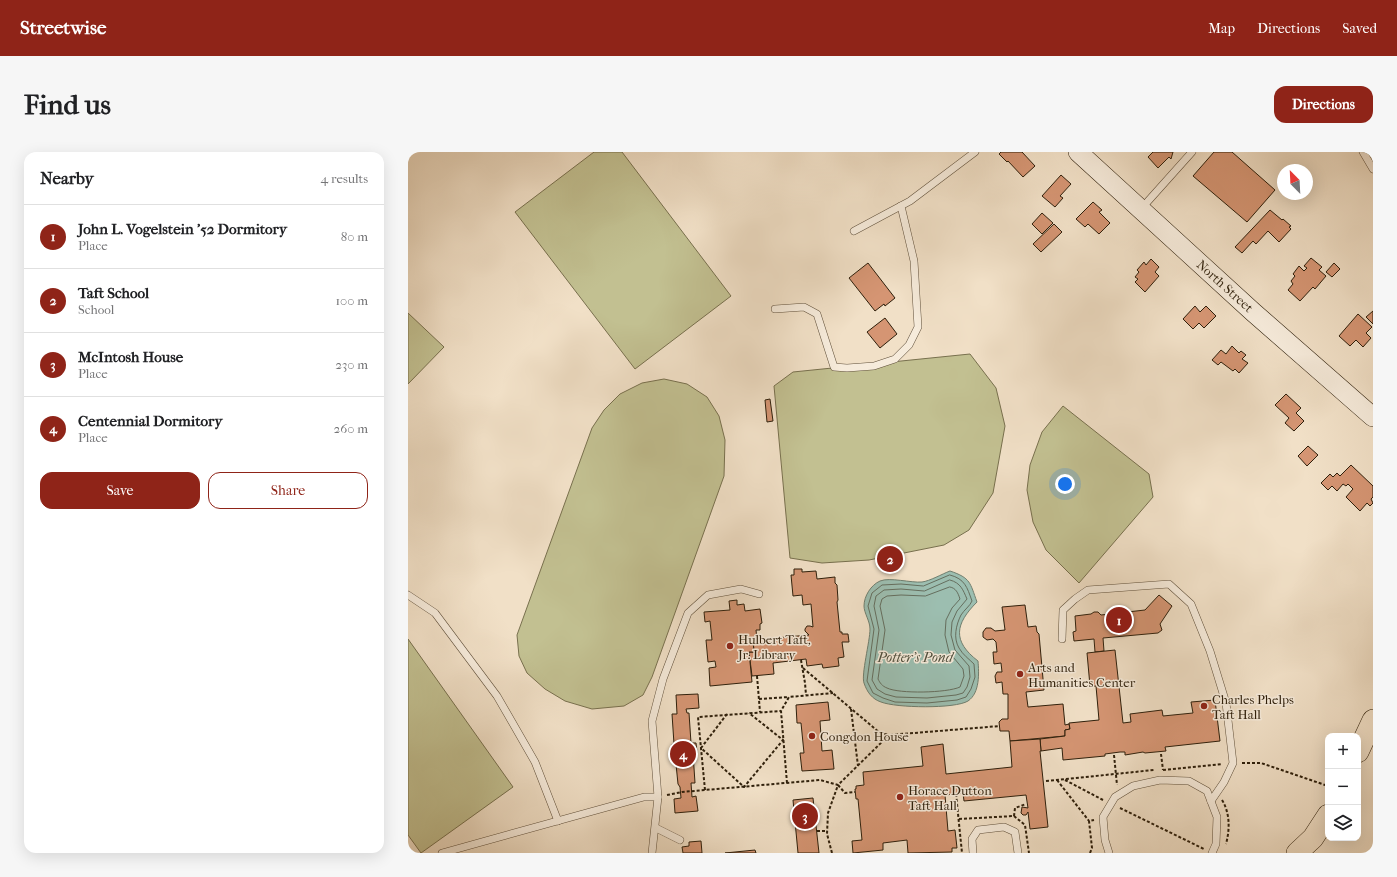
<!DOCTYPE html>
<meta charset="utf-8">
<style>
body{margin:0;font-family:"IM FELL French Canon",serif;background:#f6f6f6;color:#202124}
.controls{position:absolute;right:12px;bottom:12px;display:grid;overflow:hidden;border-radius:8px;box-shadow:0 4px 16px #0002}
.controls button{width:36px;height:36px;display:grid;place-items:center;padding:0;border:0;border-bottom:1px solid #e0e0e0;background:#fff;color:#202124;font:20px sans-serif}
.compass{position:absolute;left:869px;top:12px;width:36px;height:36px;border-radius:50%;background:#fff;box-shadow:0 4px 16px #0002;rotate:336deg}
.you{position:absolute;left:657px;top:332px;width:14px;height:14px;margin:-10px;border:3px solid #fff;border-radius:50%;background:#1a73e8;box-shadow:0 0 0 6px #1a73e833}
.badge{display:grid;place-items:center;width:26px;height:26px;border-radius:50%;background:#8f2418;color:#fff;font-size:13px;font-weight:700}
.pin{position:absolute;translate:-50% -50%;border:2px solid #fff;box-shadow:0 1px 4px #0006}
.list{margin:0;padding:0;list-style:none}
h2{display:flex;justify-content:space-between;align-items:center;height:52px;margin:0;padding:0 16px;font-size:17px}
h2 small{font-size:13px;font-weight:400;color:#757577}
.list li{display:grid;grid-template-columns:26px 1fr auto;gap:12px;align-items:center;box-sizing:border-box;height:64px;padding:0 16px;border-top:1px solid #e0e0e0}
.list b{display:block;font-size:15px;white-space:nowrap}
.list p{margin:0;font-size:13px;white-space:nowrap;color:#757577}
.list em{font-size:13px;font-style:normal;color:#757577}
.actions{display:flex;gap:8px;padding:12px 16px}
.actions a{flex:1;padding:9px 0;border:1px solid #8f2418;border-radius:12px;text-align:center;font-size:14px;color:#8f2418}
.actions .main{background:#8f2418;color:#fff}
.icon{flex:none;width:22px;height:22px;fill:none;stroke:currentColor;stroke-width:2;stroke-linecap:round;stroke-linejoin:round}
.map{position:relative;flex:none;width:965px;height:701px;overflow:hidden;border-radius:12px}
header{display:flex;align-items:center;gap:24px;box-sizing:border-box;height:56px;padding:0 20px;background:#8f2418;color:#fff}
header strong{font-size:19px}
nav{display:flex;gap:22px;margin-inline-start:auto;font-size:14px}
.intro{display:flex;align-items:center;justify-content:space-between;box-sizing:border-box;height:96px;padding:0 24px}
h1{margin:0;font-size:28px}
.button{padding:10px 18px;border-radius:12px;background:#8f2418;color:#fff;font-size:14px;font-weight:700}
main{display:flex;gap:24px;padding:0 24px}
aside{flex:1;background:#fff;border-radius:12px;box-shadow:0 4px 16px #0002}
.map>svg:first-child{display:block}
.green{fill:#c2c091;stroke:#78704e}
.water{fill:#9cbeb0;stroke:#707e6e}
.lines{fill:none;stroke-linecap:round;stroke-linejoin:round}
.shore{stroke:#656e5e;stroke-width:1}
.building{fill:#d59573;stroke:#2e1f0b}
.lane-casing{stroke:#5f4f3a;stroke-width:8}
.secondary-casing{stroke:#2e1f0b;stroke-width:20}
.primary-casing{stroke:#2e1f0b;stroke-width:22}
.path{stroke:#2e1f0b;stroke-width:2;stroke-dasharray:3 2;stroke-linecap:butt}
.lane{stroke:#f6ebdb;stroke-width:7}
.secondary{stroke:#f6ebdb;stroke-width:19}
.primary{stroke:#f1e0c7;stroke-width:21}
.poi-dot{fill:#8f2418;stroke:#f6ebdb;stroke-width:1.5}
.labels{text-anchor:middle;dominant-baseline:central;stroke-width:3;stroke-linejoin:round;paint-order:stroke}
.street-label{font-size:13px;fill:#2e1f0b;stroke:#f6ebdb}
.poi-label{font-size:13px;fill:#2e1f0b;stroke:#f6ebdb;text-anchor:start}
.water-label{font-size:14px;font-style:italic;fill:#4f4f3d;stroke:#f6ebdb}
</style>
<header>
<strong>Streetwise</strong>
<nav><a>Map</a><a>Directions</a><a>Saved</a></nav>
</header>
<div class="intro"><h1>Find us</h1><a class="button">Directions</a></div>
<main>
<aside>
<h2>Nearby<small>4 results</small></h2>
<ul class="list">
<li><span class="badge">1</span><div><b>John L. Vogelstein '52 Dormitory</b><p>Place</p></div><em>80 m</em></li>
<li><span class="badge">2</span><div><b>Taft School</b><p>School</p></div><em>100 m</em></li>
<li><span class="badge">3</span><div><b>McIntosh House</b><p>Place</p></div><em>230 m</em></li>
<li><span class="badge">4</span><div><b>Centennial Dormitory</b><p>Place</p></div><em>260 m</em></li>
</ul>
<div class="actions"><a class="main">Save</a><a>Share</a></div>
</aside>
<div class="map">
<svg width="965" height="701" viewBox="0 0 965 701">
<rect width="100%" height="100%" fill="#f1e0c7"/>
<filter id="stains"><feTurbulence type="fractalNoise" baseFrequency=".005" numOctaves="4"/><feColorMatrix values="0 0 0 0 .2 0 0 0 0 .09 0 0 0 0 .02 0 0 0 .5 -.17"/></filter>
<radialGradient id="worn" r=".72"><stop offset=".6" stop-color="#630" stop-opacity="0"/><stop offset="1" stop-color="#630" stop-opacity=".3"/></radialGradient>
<g class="green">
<polygon points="186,0 214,0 323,144 227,217 107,60"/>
<polygon points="0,161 36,195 0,232"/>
<polygon points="562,202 588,236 597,274 585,341 561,378 536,393 461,408 414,411 382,406 366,234 385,220"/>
<polygon points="256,227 279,232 299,245 311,264 317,288 316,324 244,525 235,543 216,554 184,557 157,549 137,537 119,521 111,504 109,483 184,276 196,258 212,242 234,231"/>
<polygon points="655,254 741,322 745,345 671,431 638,398 625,370 619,338 622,313 634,280"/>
<polygon points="0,487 105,635 13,701 0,683"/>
</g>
<path class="water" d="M542,419C563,426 562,431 569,450C547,472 544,489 570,509C571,521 572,541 560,549C547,557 488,556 473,550C464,547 459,540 456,531C453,523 462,489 462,477C462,469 456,461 456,454C456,444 463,433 472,429C482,425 503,431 514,430C522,429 534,422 542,419Z"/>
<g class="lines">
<g class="shore">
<path d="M542,423C557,427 559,435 564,449C562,454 556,458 553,463C548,473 545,486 551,496C555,503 561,507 566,512L567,525L563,537L558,545L549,548L519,551L487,550L475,546L465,541L459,529L466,477L460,454L464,441L474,433L493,432L515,434Z"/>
<path d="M542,428C553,431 555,438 559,447L549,459L544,470L543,483L547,498L561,514L562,525L559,535L555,541L548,543L519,546L488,545L477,542L469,537L464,528L471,478L466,454L468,444L476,438L493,437L516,439Z"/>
<path d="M542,435C548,436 550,441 552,447L544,456L538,468L537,483L541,500L555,517L556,524L552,535C539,541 491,542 479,536C474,534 472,531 470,527L477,478L472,454L474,447L479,444L493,443L517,444Z"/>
</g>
</g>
<g class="building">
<polygon points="593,0 614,0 627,14 615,25 600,9 599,10 591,2"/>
<polygon points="745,0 765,0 763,7 761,5 750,16 740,5"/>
<polygon points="806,0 824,0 867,38 839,70 785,24"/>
<polygon points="653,23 663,32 652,44 655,46 647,55 634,44"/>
<polygon points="685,50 694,58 691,60 702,71 691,82 680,72 677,75 668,67"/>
<polygon points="862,58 874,68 875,67 883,74 881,75 883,77 871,90 860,79 848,92 845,89 834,101 827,95"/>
<polygon points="634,61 645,71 634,82 624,72"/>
<polygon points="646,72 654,80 633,100 625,92"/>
<polygon points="903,106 914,115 911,118 918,124 907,137 905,135 892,149 880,138 885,132 883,129 887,124 885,122 891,114 896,119 899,116 896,114"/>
<polygon points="743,107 751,115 747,120 751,124 737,140 727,130 730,127 727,125 731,120 729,118 736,110 738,113"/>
<polygon points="460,111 487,146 477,154 476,152 467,159 441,126"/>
<polygon points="926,111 932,117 924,125 918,120"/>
<polygon points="787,154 792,160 798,154 808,164 796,176 791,171 785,177 775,167"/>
<polygon points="965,159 965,172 958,165"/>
<polygon points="950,162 964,175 958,181 963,186 955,195 948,188 942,194 931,184"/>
<polygon points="477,166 489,182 472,196 459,180"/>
<polygon points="824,194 831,201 833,199 838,203 834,207 840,211 831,221 827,217 825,219 813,210 810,213 804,208 813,198 818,202"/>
<polygon points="878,242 893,256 888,261 896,269 886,279 877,271 881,266 867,253"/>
<polygon points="362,247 365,269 359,270 357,248"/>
<polygon points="900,294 910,303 899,314 890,304"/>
<polygon points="943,313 965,334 965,345 963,347 965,351 962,354 959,351 952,359 938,345 945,337 940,332 938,334 935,332 929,339 924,334 920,338 913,331 922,322 925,325 929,321 932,324"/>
<polygon points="386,417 394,417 394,420 408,419 409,427 427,425 427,431 429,433 430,448 429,450 432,480 434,480 434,482 440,482 441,490 434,490 436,505 430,506 431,514 415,516 414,512 399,514 398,507 365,511 366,522 344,524 341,500 346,500 345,488 401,483 397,479 397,477 399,474 402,474 405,475 403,452 395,453 394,443 385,444 383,423 386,423"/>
<polygon points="751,443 764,454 752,472 754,478 750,481 695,486 696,499 687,500 686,487 666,489 665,480 668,479 667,464 683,462 686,460 690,460 693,463 737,458"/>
<polygon points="329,448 329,453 336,452 337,459 352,457 354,471 352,472 352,478 348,478 349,488 345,488 346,500 341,500 344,530 302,534 301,516 308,515 307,509 300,510 298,488 304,488 302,469 297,470 296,460 322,458 321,449"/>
<polygon points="617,453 620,475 628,474 629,480 631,482 636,538 618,540 620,555 655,552 657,573 661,572 662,577 657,578 657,584 602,589 601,579 592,579 591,570 594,567 600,567 600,542 595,542 594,530 588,531 587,524 589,520 594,520 593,511 586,512 585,500 589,500 588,490 585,487 579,488 575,485 575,480 578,476 583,476 587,479 597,478 594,455"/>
<polygon points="707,498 715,571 723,570 722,562 754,558 755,564 785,561 783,550 807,548 812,589 757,595 758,599 737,601 735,600 717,603 717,600 712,600 697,602 697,604 655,608 654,596 633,599 632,587 657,584 657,578 662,577 661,571 691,568 688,534 682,534 679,501"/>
<polygon points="290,542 291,556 278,557 279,561 281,561 283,591 288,591 289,601 285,601 287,631 283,631 284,645 288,644 290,659 267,661 266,647 273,646 272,635 270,632 267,602 265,602 264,592 266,592 264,562 269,562 268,543"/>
<polygon points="420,550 422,568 412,569 414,599 424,598 426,617 394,619 392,601 396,601 393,571 389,571 388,553"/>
<polygon points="632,587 633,599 632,599 640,675 622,677 620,660 618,663 615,663 613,661 614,655 620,656 618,643 556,649 555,641 537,643 540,679 547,678 549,696 544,696 544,700 500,701 499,688 475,691 475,698 445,701 444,689 454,688 450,647 448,647 447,637 448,637 448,634 456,633 455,620 515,614 513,595 535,592 538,622 604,615 602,589"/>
<polygon points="405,646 411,701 390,701 385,648"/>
<polygon points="293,689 294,701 275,701 274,695 281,694 281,690"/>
<polygon points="347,698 348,701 317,701"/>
</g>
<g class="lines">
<defs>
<g id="lane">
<polyline points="955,0 965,17"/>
<polyline points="733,57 784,0"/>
<polyline points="446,79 502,49 567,0"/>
<polyline points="367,157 396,155 409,162 426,215 439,216 466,214 487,207 501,193 510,175 506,109 493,54"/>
<polyline points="0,443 27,461 89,544 127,610 150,669"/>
<polyline points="654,487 655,458 667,447 680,438 761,432 783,452 802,499 818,551 825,611 816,630 803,649"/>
<polyline points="248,676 272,688"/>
<polyline points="34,701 236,645 250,645"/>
<polyline points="244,701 250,645 244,569 255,527 280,461 300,443 333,437 351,442"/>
<polyline points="565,701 564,687 570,678 596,675 607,680 610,701"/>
<polyline points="701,701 697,688 695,665 707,645 725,634 752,628 781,629 799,639 809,665 808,692 804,701"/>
</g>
<polyline id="secondary" points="670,0 845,160 965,265"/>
<g id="primary">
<polyline points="950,600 965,568"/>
<polyline points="889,701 905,686 920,663"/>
</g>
</defs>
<use href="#lane" class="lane-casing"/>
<use href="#secondary" class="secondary-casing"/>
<use href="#primary" class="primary-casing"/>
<g class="path">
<polyline points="393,508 397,531 398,543"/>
<polyline points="395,516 472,581 481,583"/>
<polyline points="349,524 352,560"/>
<polyline points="351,547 381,545"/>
<polyline points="443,557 450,614"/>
<polyline points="319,562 293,596 336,635 375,588 341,561"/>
<polyline points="753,602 755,618"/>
<polyline points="706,603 709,633"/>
<polyline points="834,611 853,611 920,634"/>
<polyline points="755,618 814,612"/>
<polyline points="649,628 681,669"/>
<polyline points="657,628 695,648"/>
<polyline points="638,629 746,618"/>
<polyline points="379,631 373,559 381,545 425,541"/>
<polyline points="430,633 437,641 447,640"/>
<polyline points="297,638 290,565 373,559"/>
<polyline points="548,642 554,701"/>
<polyline points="259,643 274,640 412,628 430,633 481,583 592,574"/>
<path d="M814,648C822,661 822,677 818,692"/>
<polyline points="712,656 796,697"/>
<polyline points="606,664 617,673 621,701"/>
<polyline points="551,667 606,664 607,656 618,652"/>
<polyline points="409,679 419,679"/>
<polyline points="0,697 3,701"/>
<polyline points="424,701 419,682 420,661 430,633"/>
<polyline points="682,701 684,696 681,669 686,668"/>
</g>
<use href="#lane" class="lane"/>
<use href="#secondary" class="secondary"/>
<use href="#primary" class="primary"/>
</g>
<g class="poi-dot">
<circle cx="322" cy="494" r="4"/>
<circle cx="612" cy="522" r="4"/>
<circle cx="796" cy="554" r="4"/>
<circle cx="404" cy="584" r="4"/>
<circle cx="492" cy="645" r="4"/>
</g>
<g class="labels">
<g class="street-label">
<text transform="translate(817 134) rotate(42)">North Street</text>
</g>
<g class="poi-label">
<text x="330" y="487">Hulbert Taft,<tspan x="330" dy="15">Jr. Library</tspan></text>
<text x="620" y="515">Arts and<tspan x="620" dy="15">Humanities Center</tspan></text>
<text x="804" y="547">Charles Phelps<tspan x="804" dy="15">Taft Hall</tspan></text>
<text x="412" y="584">Congdon House</text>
<text x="500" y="638">Horace Dutton<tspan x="500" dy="15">Taft Hall</tspan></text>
</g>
<g class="water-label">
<text x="507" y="505">Potter's Pond</text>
</g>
</g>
<rect width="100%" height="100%" filter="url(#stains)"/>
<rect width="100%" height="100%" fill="url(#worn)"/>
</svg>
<div class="controls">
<button>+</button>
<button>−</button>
<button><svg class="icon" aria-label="layers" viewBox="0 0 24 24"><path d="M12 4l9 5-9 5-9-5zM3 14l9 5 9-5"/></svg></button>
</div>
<svg class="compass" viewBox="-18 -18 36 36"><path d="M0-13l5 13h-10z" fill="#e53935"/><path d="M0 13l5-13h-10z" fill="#757577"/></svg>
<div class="you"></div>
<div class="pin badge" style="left:711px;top:468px">1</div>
<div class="pin badge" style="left:482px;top:407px">2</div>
<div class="pin badge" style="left:397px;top:664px">3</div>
<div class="pin badge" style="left:275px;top:602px">4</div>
</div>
</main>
